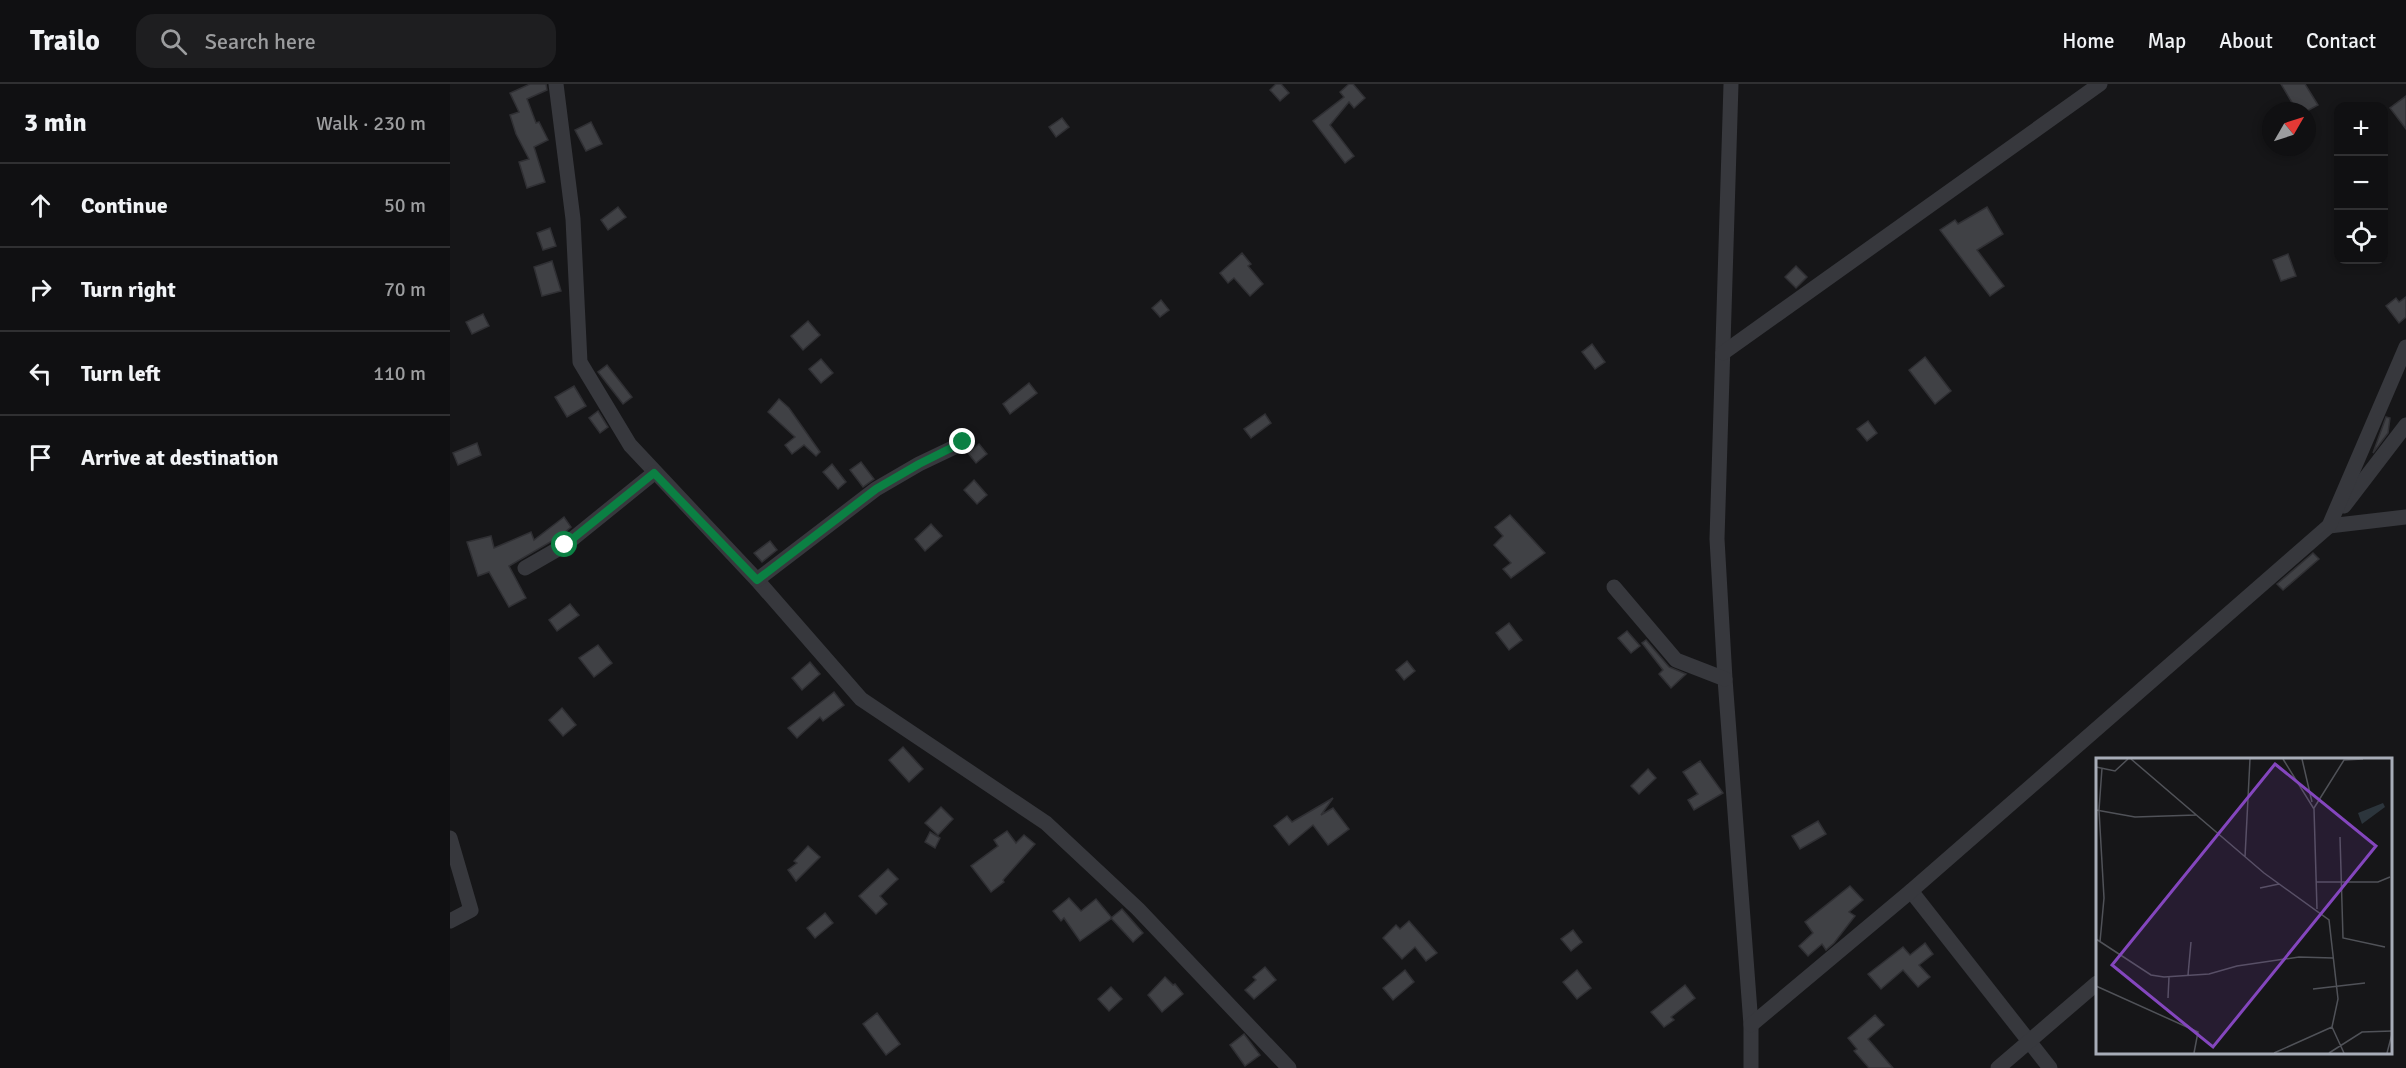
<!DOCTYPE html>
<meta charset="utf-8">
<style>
body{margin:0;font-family:Signika,sans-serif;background:#1e1e20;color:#f1f3f6}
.controls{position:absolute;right:18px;top:18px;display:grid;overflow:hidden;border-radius:12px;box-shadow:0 3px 9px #0003}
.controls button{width:54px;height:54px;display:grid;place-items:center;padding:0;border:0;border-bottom:2px solid #303032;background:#101012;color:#f1f3f6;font:30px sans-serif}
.compass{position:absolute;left:1812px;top:18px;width:54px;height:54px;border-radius:50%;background:#101012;box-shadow:0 3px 9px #0003;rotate:51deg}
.stop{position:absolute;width:18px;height:18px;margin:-14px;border:4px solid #0b8043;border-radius:50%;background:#fff}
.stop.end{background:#0b8043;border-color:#fff;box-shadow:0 2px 6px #0008}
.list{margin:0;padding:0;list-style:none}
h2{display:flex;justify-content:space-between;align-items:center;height:78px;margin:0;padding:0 24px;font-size:26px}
h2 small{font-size:20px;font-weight:400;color:#9c9d9f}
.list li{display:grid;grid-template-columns:39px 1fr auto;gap:18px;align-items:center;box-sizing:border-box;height:84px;padding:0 24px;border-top:2px solid #303032}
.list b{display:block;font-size:22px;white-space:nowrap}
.list em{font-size:20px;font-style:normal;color:#9c9d9f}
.icon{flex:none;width:33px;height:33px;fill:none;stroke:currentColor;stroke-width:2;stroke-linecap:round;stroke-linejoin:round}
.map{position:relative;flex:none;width:1956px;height:984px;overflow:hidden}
header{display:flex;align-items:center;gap:36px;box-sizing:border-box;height:84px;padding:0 30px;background:#101012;border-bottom:2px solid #303032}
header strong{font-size:28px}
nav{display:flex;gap:33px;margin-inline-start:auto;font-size:21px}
.search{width:420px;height:54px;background:#1e1e20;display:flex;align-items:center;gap:15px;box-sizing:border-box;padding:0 21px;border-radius:18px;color:#9c9d9f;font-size:22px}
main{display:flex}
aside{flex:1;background:#101012}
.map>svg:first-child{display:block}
.building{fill:#404145;stroke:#303034;stroke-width:1.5}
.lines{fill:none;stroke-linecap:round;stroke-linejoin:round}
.minor{stroke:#37383d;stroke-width:15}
.route{stroke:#0b8043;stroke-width:8}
.inset-road{fill:none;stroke:#505258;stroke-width:1.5}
.view{fill:#8446be;fill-opacity:0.15;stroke:#8446be;stroke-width:3}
.inset-edge{fill:none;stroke:#a8adb8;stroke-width:3}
</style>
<header>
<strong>Trailo</strong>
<div class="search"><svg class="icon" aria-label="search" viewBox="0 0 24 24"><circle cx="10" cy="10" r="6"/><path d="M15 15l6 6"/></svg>Search here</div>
<nav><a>Home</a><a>Map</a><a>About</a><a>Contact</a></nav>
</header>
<main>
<aside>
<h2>3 min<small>Walk · 230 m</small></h2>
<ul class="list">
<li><svg class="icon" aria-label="ahead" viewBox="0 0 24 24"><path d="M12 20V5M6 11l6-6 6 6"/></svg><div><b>Continue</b></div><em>50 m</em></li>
<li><svg class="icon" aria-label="right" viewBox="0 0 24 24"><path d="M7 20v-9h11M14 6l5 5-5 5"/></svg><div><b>Turn right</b></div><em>70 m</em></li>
<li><svg class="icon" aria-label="left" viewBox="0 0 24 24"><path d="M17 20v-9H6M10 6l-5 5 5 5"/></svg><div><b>Turn left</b></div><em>110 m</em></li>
<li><svg class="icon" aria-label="arrive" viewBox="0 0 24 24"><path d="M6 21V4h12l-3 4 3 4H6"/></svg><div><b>Arrive at destination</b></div></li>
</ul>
</aside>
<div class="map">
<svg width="1956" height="984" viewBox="0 0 1956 984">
<rect width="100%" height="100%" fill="#161618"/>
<g class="building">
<polygon points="80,0 96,0 97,6 77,15 86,39 89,38 98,56 84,63 95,98 77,104 69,78 79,75 66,50 60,31 69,28 60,9"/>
<polygon points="826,0 831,0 839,9 830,17 820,6"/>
<polygon points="899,0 903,0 915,14 904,24 899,18 880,41 904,72 895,79 863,37 894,13 890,8"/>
<polygon points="1831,0 1855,0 1868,21 1857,27 1847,27"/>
<polygon points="1956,12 1956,45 1940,24"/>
<polygon points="612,34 619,43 606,53 599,43"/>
<polygon points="141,38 152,60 136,67 125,46"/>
<polygon points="168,123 176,133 158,146 151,136"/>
<polygon points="1537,123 1553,150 1527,166 1554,202 1540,212 1490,146 1505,136 1508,140"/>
<polygon points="100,144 106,162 93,166 87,149"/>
<polygon points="792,169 801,180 798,182 813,200 800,212 784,194 778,199 770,189"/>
<polygon points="1838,170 1846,192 1831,197 1823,176"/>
<polygon points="102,177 111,207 92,212 84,183"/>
<polygon points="1346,182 1357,193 1346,204 1335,193"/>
<polygon points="1956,213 1956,233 1949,239 1936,222 1946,214 1949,218"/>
<polygon points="711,216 719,226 710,233 702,224"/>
<polygon points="33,230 39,242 22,250 16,238"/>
<polygon points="358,237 370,251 353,266 341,252"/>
<polygon points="1142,260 1155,278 1145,285 1132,268"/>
<polygon points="1475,273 1501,307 1485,320 1459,286"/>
<polygon points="371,275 383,289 371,299 359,285"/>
<polygon points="157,281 182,313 173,320 148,288"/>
<polygon points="579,299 587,309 560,330 553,320"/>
<polygon points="124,302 136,322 117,333 105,313"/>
<polygon points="329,315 339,324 370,368 366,372 354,361 342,370 335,361 345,353 318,328"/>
<polygon points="148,327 158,343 150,349 139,334"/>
<polygon points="815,330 821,339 801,354 794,345"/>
<polygon points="1936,333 1940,334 1938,349 1923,369"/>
<polygon points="1418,337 1427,349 1417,357 1407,345"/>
<polygon points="27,359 31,371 8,381 3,369"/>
<polygon points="529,360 537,370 526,379 518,369"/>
<polygon points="411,378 424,395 413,403 400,386"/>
<polygon points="382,380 396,398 388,405 373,388"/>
<polygon points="524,396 537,411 527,420 514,406"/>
<polygon points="1060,431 1095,469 1061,494 1053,485 1061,479 1044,461 1053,452 1045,443"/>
<polygon points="114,433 121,443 109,453 59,482 76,514 59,523 39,488 28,492 17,458 41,452 44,464 81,448 84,456"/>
<polygon points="481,440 492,452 475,467 465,455"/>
<polygon points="320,457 327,466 312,478 304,469"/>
<polygon points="1863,469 1869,475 1833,506 1827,500"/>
<polygon points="120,520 129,531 107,547 99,536"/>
<polygon points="1059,539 1072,556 1059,566 1046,549"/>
<polygon points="1177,547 1190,562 1181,569 1168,554"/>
<polygon points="1196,556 1219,583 1236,590 1221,604 1209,590 1213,586 1192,559"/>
<polygon points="148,561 162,579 144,593 129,574"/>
<polygon points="957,577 965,587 954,596 946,586"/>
<polygon points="360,578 370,590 352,606 342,594"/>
<polygon points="384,608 394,621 373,637 370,633 347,654 338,644"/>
<polygon points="112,624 126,641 113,652 99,636"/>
<polygon points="453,663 473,685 459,698 439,676"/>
<polygon points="1250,677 1273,709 1244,726 1238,716 1248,710 1233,688"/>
<polygon points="1198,685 1206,694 1189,710 1181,702"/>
<polygon points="883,714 871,731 883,724 899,745 878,761 863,741 839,761 824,742 837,732 842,738"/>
<polygon points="491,723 503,735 488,751 475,739"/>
<polygon points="1368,737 1376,750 1350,765 1342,752"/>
<polygon points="557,747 566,759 574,751 585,760 553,796 554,798 541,808 521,782 548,762 544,756"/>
<polygon points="480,748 490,754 485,764 475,758"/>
<polygon points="358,762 370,773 346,797 338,786 347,779 344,777"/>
<polygon points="438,785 448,795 430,812 437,820 426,830 409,812"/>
<polygon points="1400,802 1413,816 1399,828 1405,832 1384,859 1376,866 1372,860 1358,872 1349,862 1363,849 1355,838"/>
<polygon points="619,814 631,827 646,815 662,834 630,857 614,834 611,837 603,827"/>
<polygon points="672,825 693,849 683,858 661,834"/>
<polygon points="375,829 383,839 365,854 357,844"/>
<polygon points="959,837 987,869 976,877 965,863 952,875 933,854 946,841 950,845"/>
<polygon points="1123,846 1132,858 1121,867 1111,855"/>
<polygon points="1475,859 1483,870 1469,881 1480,893 1468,903 1453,886 1431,905 1418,890 1453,863 1460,871"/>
<polygon points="815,883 826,896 804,915 795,906 806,896 803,893"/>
<polygon points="955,886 964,898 943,916 933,904"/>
<polygon points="1127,886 1141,904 1127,915 1113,898"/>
<polygon points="715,893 723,901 725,900 733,910 712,928 698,911"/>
<polygon points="1235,901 1245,914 1221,933 1224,936 1214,943 1201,928"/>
<polygon points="661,903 672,915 659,927 648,915"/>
<polygon points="427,929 450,960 436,971 413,940"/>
<polygon points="1425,931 1434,941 1418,955 1443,984 1419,984 1404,967 1407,965 1398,954"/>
<polygon points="794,950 810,971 795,982 780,961"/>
</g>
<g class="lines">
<g class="minor">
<polyline points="106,0 123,135 130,278 180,361 307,496 411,615 596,739 688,825 839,984"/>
<polyline points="1281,0 1267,455 1275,595 1301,941 1301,984"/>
<polyline points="1273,269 1650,0"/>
<polyline points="1894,422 1956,341"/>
<polyline points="1879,442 1956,433"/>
<polyline points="75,484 115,461 204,389"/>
<polyline points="307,496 426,405 469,380 513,359"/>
<polyline points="1164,503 1226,576 1275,595"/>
<polyline points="0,754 21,826 0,837"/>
<polyline points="1461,807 1600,984"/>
<polyline points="1301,941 1461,807 1879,442 1956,263"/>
<polyline points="1548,984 1647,899"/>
</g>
</g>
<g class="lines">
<polyline class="route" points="115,461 204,389 307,496 426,405 469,380 513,358"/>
</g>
<g transform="translate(1646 674)">
<rect width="296" height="296" fill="#161618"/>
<path d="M287,45L289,49L266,66L262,55Z" fill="#2c353c"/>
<path class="inset-road" d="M35,1L168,115L233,162L242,241L236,269L248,295M187,1L218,51L221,151M206,1L216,44M0,9L19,13L32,1M218,50L248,2L267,1M0,52L39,59L100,57M244,79L247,180L289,189M149,99L154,1M220,124H282L294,119M164,130L183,126M0,181L55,217L68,219L113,216L141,208L203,199L237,200M4,184L8,140L3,52L6,10M92,217L95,184M0,228L102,274L98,295M217,231L269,225M72,240L73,219M178,295L236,269M233,295L266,274L296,273M291,295L296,276"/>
<path class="view" d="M179,6L280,88L117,289L16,207Z"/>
<rect width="296" height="296" class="inset-edge"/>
</g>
</svg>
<div class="controls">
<button>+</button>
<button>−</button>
<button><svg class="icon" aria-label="locate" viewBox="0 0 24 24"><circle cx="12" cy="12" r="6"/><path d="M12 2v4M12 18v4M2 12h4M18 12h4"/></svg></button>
</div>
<svg class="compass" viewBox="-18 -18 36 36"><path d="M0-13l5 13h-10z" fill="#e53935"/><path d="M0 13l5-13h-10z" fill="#9c9d9f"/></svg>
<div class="stop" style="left:115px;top:461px"></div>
<div class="stop end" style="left:513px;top:358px"></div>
</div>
</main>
